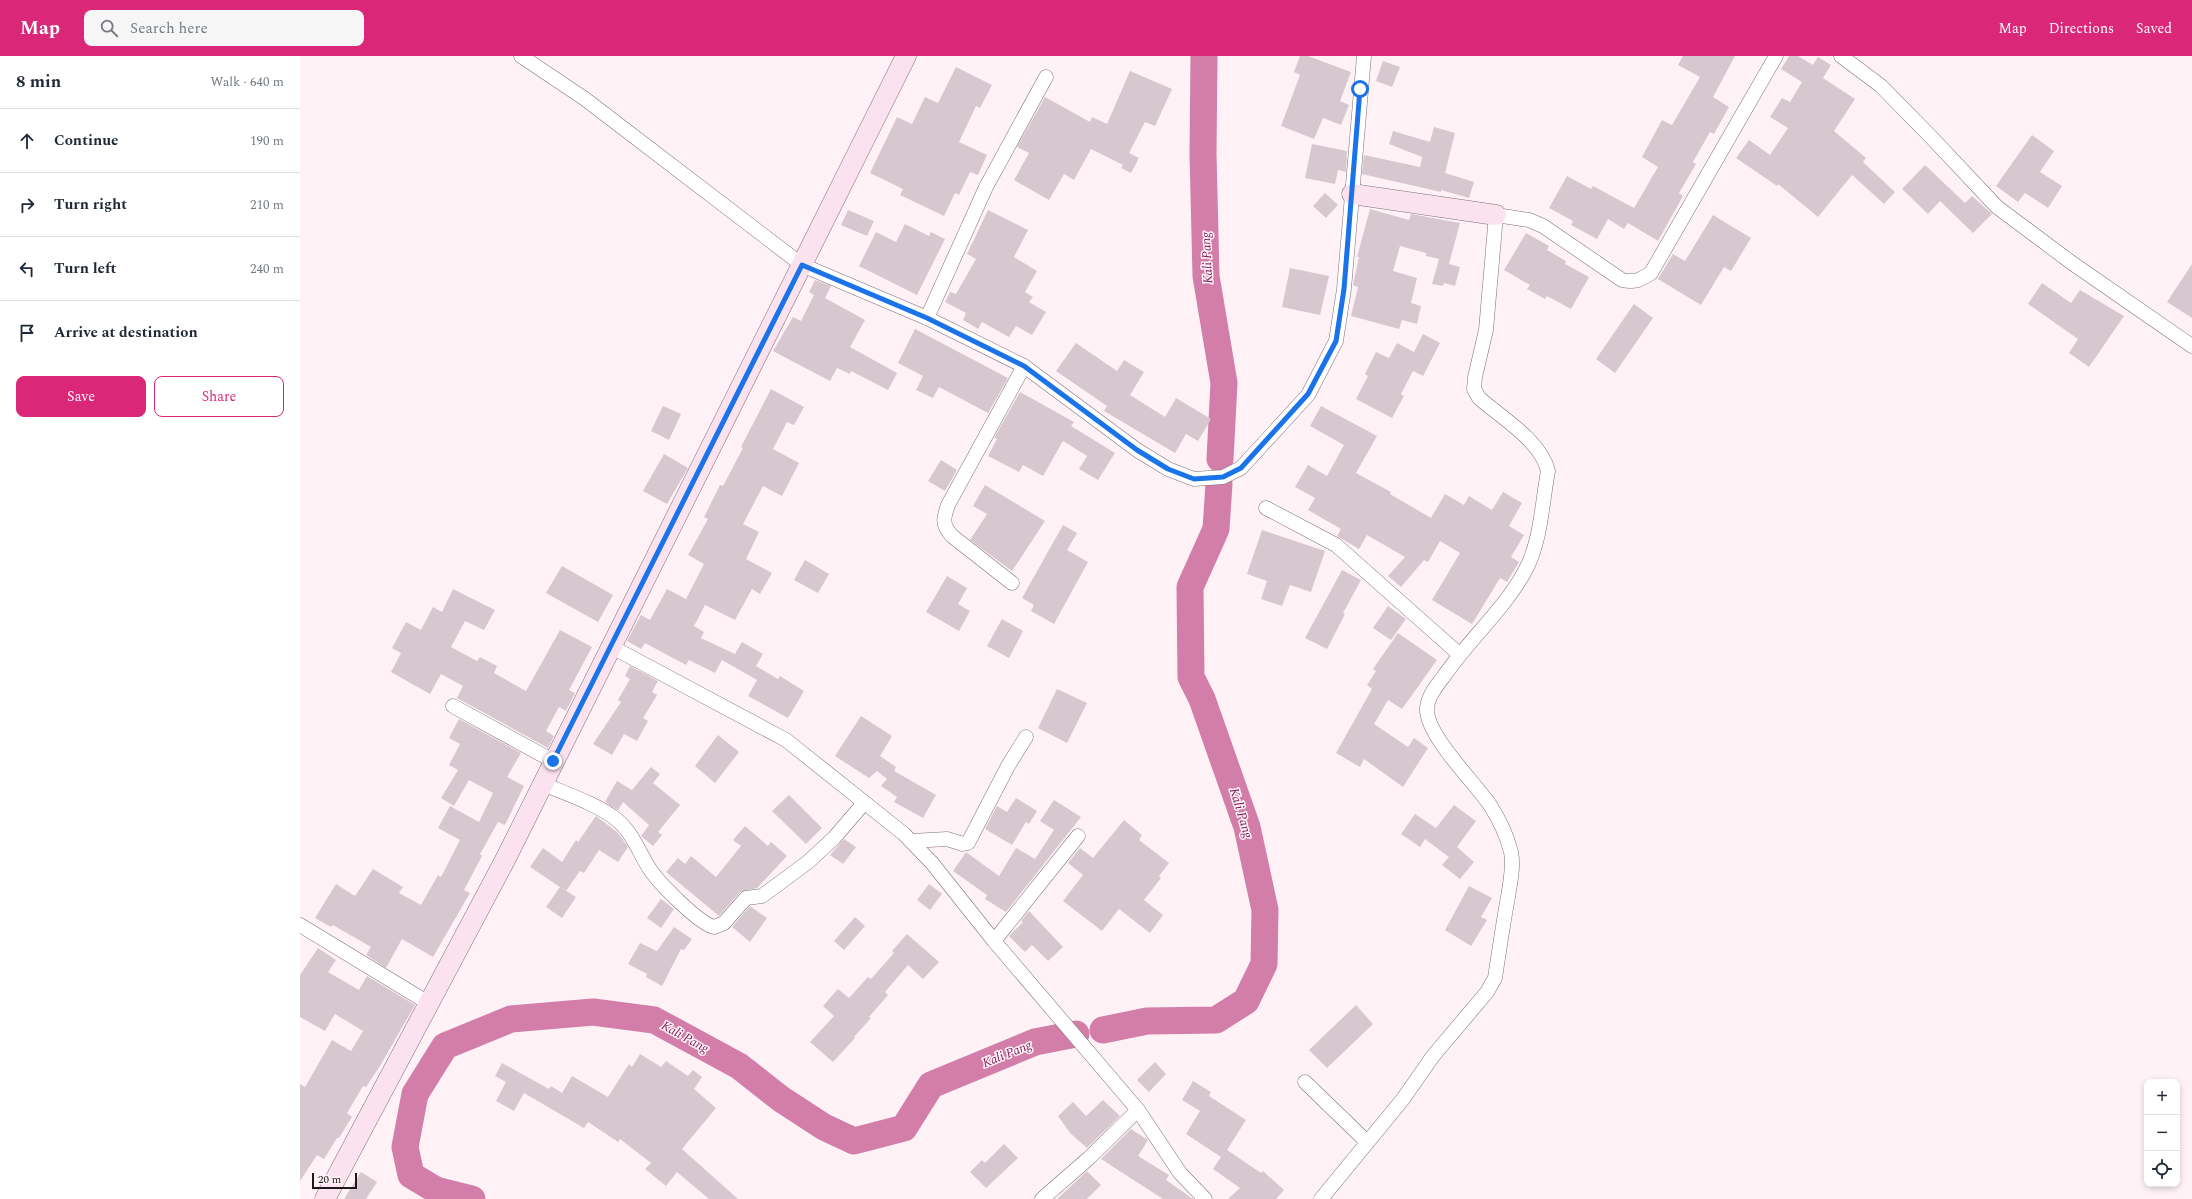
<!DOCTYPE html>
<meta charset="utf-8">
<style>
body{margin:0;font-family:Spectral,serif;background:#f6f6f7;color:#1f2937}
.controls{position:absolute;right:12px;bottom:12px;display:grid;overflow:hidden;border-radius:8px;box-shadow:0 2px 6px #0003}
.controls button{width:36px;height:36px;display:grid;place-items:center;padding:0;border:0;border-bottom:1px solid #e0e1e3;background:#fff;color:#1f2937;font:20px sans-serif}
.scale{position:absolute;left:12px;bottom:10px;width:45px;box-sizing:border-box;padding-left:4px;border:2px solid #1d181a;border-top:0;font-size:11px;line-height:14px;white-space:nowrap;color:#1d181a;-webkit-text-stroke:3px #fef2f7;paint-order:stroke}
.stop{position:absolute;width:12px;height:12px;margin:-9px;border:3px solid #1a73e8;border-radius:50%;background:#fff}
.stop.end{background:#1a73e8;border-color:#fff;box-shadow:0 1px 4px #0008}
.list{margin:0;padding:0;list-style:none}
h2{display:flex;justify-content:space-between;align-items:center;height:52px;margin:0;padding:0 16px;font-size:17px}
h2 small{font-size:13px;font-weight:400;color:#747a83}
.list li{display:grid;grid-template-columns:26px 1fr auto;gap:12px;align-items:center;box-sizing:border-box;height:64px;padding:0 16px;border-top:1px solid #e0e1e3}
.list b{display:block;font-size:15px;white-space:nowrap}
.list em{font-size:13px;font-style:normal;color:#747a83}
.actions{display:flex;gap:8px;padding:12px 16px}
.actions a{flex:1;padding:9px 0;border:1px solid #db2777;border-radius:8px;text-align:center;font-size:14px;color:#db2777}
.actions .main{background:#db2777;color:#fff}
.icon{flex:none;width:22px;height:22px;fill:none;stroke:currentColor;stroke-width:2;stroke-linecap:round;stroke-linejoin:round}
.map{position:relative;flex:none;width:1892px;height:1143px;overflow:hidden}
header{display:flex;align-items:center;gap:24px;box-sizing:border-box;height:56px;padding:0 20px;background:#db2777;color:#fff}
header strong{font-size:19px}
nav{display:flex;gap:22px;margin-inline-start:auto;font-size:14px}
.search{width:280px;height:36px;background:#f6f6f7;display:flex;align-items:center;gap:10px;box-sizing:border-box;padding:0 14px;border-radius:8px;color:#747a83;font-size:15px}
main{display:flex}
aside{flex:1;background:#fff}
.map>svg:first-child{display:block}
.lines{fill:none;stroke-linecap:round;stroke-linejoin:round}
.river{stroke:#d37da9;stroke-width:27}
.building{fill:#d7c8cf}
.street-casing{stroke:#7d7076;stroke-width:15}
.secondary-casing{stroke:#7d7076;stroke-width:21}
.street{stroke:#fff;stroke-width:14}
.secondary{stroke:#fce2ef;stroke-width:20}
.route{stroke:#1a73e8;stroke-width:5}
.labels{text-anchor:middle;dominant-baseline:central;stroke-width:3;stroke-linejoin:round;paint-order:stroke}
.water-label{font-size:13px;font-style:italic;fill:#7f1958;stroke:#fef2f7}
</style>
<header>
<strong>Map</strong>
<div class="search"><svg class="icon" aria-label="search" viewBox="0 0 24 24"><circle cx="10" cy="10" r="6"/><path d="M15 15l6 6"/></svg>Search here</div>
<nav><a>Map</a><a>Directions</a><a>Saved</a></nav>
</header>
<main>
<aside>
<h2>8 min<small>Walk · 640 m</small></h2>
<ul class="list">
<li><svg class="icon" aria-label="ahead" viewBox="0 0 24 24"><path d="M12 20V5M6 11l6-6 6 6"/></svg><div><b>Continue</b></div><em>190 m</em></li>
<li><svg class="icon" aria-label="right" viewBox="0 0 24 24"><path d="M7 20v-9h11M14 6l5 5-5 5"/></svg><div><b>Turn right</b></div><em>210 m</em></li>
<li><svg class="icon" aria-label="left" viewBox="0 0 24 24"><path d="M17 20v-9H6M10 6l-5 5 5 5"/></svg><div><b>Turn left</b></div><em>240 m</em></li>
<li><svg class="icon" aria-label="arrive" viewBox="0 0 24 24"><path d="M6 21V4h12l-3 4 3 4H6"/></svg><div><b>Arrive at destination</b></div></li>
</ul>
<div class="actions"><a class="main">Save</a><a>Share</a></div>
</aside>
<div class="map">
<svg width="1892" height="1143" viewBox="0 0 1892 1143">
<rect width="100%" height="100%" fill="#fef2f7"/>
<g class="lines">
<g class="river">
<polyline points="904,0 903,98 906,220 924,327 920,403"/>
<polyline points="803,974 847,965 916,964 946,945 964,908 965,854 947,771 902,643 891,621 890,531 916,473 919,428"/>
<polyline points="172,1143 136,1134 111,1119 105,1091 115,1038 145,990 211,963 293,956 354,964 439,1010 481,1043 524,1071 554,1085 604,1072 631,1029 735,986 776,978"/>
</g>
</g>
<g class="building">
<polygon points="1000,0 1008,0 1051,16 1040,45 1049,49 1041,69 1023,62 1014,83 981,70 1000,19 994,16"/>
<polygon points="1383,0 1435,0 1413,41 1429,51 1414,78 1410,76 1393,106 1396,108 1379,137 1383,140 1358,185 1328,167 1324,173 1308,163 1297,183 1271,169 1273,165 1249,152 1267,120 1291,133 1293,130 1334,152 1358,111 1342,101 1362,64 1372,69 1400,21 1378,9"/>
<polygon points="1489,0 1498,0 1513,9 1518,1 1531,9 1523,22 1555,43 1534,75 1566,102 1563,106 1595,136 1584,148 1552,119 1518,161 1478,128 1477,130 1436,102 1449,84 1470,99 1488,72 1470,61 1482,42 1490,46 1502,26 1481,13"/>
<polygon points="1083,5 1100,11 1092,31 1076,25"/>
<polygon points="656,11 692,29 680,52 676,50 659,86 687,99 678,119 670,116 659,139 655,137 644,160 600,139 603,133 570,117 597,61 612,68 625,41 638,47"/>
<polygon points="830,15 872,33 855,70 845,66 829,97 839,102 831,117 821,112 823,109 791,93 774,124 764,118 749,144 714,124 729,97 717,91 745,41 790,66 792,61 807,68"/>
<polygon points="1134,71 1155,77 1145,117 1174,126 1169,142 1141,134 1141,136 1062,118 1064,99 1120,111 1122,101 1089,88 1093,75 1130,86"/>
<polygon points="1732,79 1754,95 1740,116 1762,130 1748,152 1725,137 1718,146 1696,130"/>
<polygon points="1012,88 1047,95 1046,116 1038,114 1035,128 1005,122"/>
<polygon points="1625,109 1665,147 1672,140 1692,158 1673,177 1640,145 1628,158 1602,133"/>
<polygon points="1025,137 1038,149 1026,162 1013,150"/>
<polygon points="1070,153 1109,164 1111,158 1160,167 1149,208 1160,211 1155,230 1144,227 1143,230 1132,228 1139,203 1126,200 1126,197 1100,190 1093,215 1117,222 1111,247 1121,250 1117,268 1102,264 1099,273 1051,260 1058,231 1053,229 1059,201 1057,201"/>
<polygon points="548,154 574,165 567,180 541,169"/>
<polygon points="688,154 728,174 714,201 737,215 725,236 733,241 729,246 746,256 732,279 716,270 709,281 682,266 678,273 663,264 666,257 645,246 650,236 656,238 676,203 667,198"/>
<polygon points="1413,159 1451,182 1431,215 1424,211 1401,249 1358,223 1373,198 1385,205"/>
<polygon points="605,168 629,180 631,176 645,183 617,239 559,210 576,176 596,186"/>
<polygon points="1226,177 1249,190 1247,194 1266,205 1265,208 1289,221 1271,253 1247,240 1245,243 1227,233 1230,229 1204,214"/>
<polygon points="1892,208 1892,262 1867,246"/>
<polygon points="990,212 1029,220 1020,259 982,251"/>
<polygon points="515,224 531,230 525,242 565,264 550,291 597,317 588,334 551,315 550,318 537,312 530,325 473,295 493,261 501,265 514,239 509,236"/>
<polygon points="1742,227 1771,247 1780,234 1824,260 1789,311 1769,297 1778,283 1728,248"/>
<polygon points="1334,248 1353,262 1315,317 1296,303"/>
<polygon points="615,273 708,322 688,357 639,331 633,342 616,334 623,320 598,307"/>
<polygon points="1123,278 1140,287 1123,320 1113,315 1101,338 1104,340 1092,362 1056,343 1068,320 1065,318 1076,296 1089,302 1097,287 1114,296"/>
<polygon points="776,287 817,315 824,304 844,316 830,339 865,361 876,342 911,363 898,385 886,378 875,397 804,355 807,350 756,315"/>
<polygon points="471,333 504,351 494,369 487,366 473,393 499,407 482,440 463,430 443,468 459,476 446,503 472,517 460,538 452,533 435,564 405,549 394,570 404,576 401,582 435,598 442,586 463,598 456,610 478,623 480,620 504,635 488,662 448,640 457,624 422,604 415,617 389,604 386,609 345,587 341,593 327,585 341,559 350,564 367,533 386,543 404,508 388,499 408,463 404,461 420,429 423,430 443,392 441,391"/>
<polygon points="720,336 774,366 771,370 815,397 798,424 779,413 787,400 763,385 743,420 723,409 719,416 688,400 697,383 694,382"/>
<polygon points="363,350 381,358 369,384 351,375"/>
<polygon points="1021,350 1077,380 1056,417 1091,436 1090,438 1131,462 1145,438 1164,449 1169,440 1192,454 1203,436 1222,447 1209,470 1224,479 1211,501 1219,506 1207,526 1200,522 1172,568 1132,544 1160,497 1140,485 1128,506 1124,504 1101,531 1088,520 1105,501 1067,479 1059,493 1037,480 1041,473 1008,454 1015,442 995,431 1008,409 1027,420 1044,389 1010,370"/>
<polygon points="364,398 388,412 367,448 343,435"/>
<polygon points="641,404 657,414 645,435 628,425"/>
<polygon points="685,429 745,465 712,515 670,484 687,458 673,450"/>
<polygon points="763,469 777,477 767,494 788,506 754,568 731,555 734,549 722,542"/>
<polygon points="962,474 1025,495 1011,536 990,529 982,550 961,543 967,525 947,518"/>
<polygon points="505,504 529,518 518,537 494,524"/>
<polygon points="262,510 313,539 298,566 246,537"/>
<polygon points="1042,514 1061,524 1043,557 1045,558 1027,593 1005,582"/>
<polygon points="647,520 667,532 658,548 670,555 659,575 626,556"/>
<polygon points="153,533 195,554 184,574 165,565 151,591 177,605 180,601 197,610 194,617 226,635 260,574 292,591 269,634 275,637 266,655 259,651 246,675 254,680 248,692 157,642 163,630 141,618 130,638 91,616 101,597 92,592 106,566 121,574 133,551 142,556"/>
<polygon points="1088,550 1106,563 1091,584 1073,572"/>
<polygon points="702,563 723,575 709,602 687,590"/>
<polygon points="1098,577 1137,604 1102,653 1088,644 1074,668 1108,691 1114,682 1128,692 1103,731 1064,703 1060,711 1036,697 1072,633 1067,629 1076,615 1073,613"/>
<polygon points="330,610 358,625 352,636 357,639 343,662 348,665 337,685 324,678 312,699 293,688 321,646 318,644 330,623 325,620"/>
<polygon points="757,633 787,647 767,687 738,672"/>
<polygon points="561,660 592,680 580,700 596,711 594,715 636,739 623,762 594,746 597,741 581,730 587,723 577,715 569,722 535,700"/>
<polygon points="159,663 221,697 207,721 224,730 205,769 198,766 180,798 182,800 164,834 170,837 133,901 102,883 86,912 66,899 71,891 33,869 31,871 15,862 36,828 55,840 73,813 103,831 99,837 121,849 138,819 141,821 160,784 138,772 150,750 179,766 193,737 169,724 154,750 141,742 158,714 149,709 160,688 149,682"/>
<polygon points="418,679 439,696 415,727 395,710"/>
<polygon points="351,711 360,718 353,727 380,749 358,776 362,779 353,790 341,780 349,769 323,746 318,754 305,746 317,725 332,734"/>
<polygon points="489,739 522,772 506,788 472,755"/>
<polygon points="716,742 737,755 729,768 726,766 712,789 685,773 697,750 707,756"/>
<polygon points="754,744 781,761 706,856 685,843 687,839 653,815 666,796 699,820 716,792 735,803 754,774 740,765"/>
<polygon points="1154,749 1176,765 1157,791 1174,806 1160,823 1142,809 1149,801 1125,783 1120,791 1101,778 1115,758 1136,772"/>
<polygon points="296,760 317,776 328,791 318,806 299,794 284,817 280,815 266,835 230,811 243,792 262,806 276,784 278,786"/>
<polygon points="824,764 842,779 839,784 869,807 859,820 861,822 844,844 863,859 850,877 819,853 802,875 763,845 783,819 768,807 780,792 793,802"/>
<polygon points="445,770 468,790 471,786 487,800 457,832 440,836 419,860 366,816 378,802 385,808 391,800 416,821 441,790 433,784"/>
<polygon points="544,783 556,791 543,808 530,799"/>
<polygon points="629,828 642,838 630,854 617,844"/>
<polygon points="1169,830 1192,842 1181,861 1187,864 1171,890 1145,874"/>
<polygon points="260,831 276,841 262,862 246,851"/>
<polygon points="361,843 374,853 361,872 347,862"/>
<polygon points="450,850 467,862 450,886 432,871"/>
<polygon points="729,855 763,891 748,905 732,889 725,896 709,880 723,866 721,865"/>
<polygon points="555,861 565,870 544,894 534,885"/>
<polygon points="374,871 392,883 384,894 381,893 362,930 346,921 347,918 328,908 340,887 357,895"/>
<polygon points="607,878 639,906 623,923 608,909 585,936 588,939 569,961 571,962 554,981 555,982 533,1006 510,986 534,960 523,950 538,933 549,942 568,921 571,923 594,897 592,895"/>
<polygon points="18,892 36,904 28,916 59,934 67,920 115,949 80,1010 66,1031 63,1030 47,1057 52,1061 39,1082 37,1082 24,1103 17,1099 0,1125 0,1028 5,1031 32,984 51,995 63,975 35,958 25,975 0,961 0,919"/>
<polygon points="1056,949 1073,968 1027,1012 1009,994"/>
<polygon points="340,998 361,1011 366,1005 388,1020 393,1014 402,1021 394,1033 416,1052 382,1093 438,1143 409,1143 377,1116 366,1130 345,1113 351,1107 320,1083 318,1086 288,1066 284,1072 224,1037 214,1055 196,1045 206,1026 195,1020 202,1007 249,1033 251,1030 262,1037 272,1020 308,1041 329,1008 332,1011"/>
<polygon points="855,1006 866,1018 849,1036 837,1024"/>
<polygon points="893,1025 911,1036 909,1040 946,1064 927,1094 961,1117 963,1115 984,1134 976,1143 928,1143 940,1132 913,1113 921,1101 886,1078 900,1055 882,1044"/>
<polygon points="803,1044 820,1060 787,1092 770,1077 758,1060 773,1046 786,1060"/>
<polygon points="831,1073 848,1084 838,1100 869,1119 866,1124 893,1143 863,1143 801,1103"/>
<polygon points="704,1088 718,1102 686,1132 670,1116 682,1104 685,1107"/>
<polygon points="787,1115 801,1129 787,1143 757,1143"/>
<polygon points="61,1116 77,1126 66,1143 44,1143"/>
</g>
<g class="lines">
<defs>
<g id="street">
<polyline points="221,0 285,43 502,209 627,262 724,310 837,394 868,413 894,423 923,421 941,412 1008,339 1036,285 1044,233 1064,0"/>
<polyline points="1541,0 1581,30 1632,82 1697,151 1772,207 1892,290"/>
<polyline points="627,262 686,131 746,21"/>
<polyline points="966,452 1036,489 1159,598"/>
<path d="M712,527L652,480C642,469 643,463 648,449L724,310"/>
<polyline points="310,590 486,684 604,778 632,807 694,885 838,1054 880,1117 905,1143"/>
<polyline points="153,650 253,705"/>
<path d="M243,728C264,737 300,749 317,764C332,776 339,796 349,812C358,826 398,867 414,871L424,867L446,842L462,840L508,806L534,782L564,747"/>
<polyline points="611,785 647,783 663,788 668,787 708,710 726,681"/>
<polyline points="0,869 130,948"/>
<polyline points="694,885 778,780"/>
<polyline points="1005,1026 1067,1086"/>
<polyline points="742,1143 789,1102 838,1054"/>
<path d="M1021,1143L1103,1043L1133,1000L1187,936L1195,922C1199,895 1203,868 1208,841C1210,827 1214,810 1211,796C1207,780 1199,763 1190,749C1175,727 1125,678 1127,652C1128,640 1137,629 1144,620C1168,585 1206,551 1225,515C1241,486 1242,447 1248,415C1241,385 1202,362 1179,342L1174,333L1175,321L1186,274L1196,159L1229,164L1243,170L1322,224C1335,227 1340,224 1351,217L1476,0"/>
</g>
<g id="secondary">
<polyline points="1052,138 1196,159"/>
<polyline points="25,1143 205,804 606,0"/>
</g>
</defs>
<use href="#street" class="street-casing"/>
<use href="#secondary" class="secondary-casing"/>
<use href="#street" class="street"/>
<use href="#secondary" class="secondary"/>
</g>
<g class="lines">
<polyline class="route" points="253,705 502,209 627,262 724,310 837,394 868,413 894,423 923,421 941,412 1008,338 1036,285 1044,233 1060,33"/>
</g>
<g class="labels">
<g class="water-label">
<text transform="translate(907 202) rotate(-93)">Kali Pang</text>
<text transform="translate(941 757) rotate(73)">Kali Pang</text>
<text transform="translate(385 981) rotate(29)">Kali Pang</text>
<text transform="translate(707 998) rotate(-22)">Kali Pang</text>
</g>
</g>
</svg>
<div class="controls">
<button>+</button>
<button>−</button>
<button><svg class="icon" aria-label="locate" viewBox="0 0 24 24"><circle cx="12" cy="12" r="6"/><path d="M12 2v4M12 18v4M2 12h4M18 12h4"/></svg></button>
</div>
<div class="scale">20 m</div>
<div class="stop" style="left:1060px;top:33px"></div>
<div class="stop end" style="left:253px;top:705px"></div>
</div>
</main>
